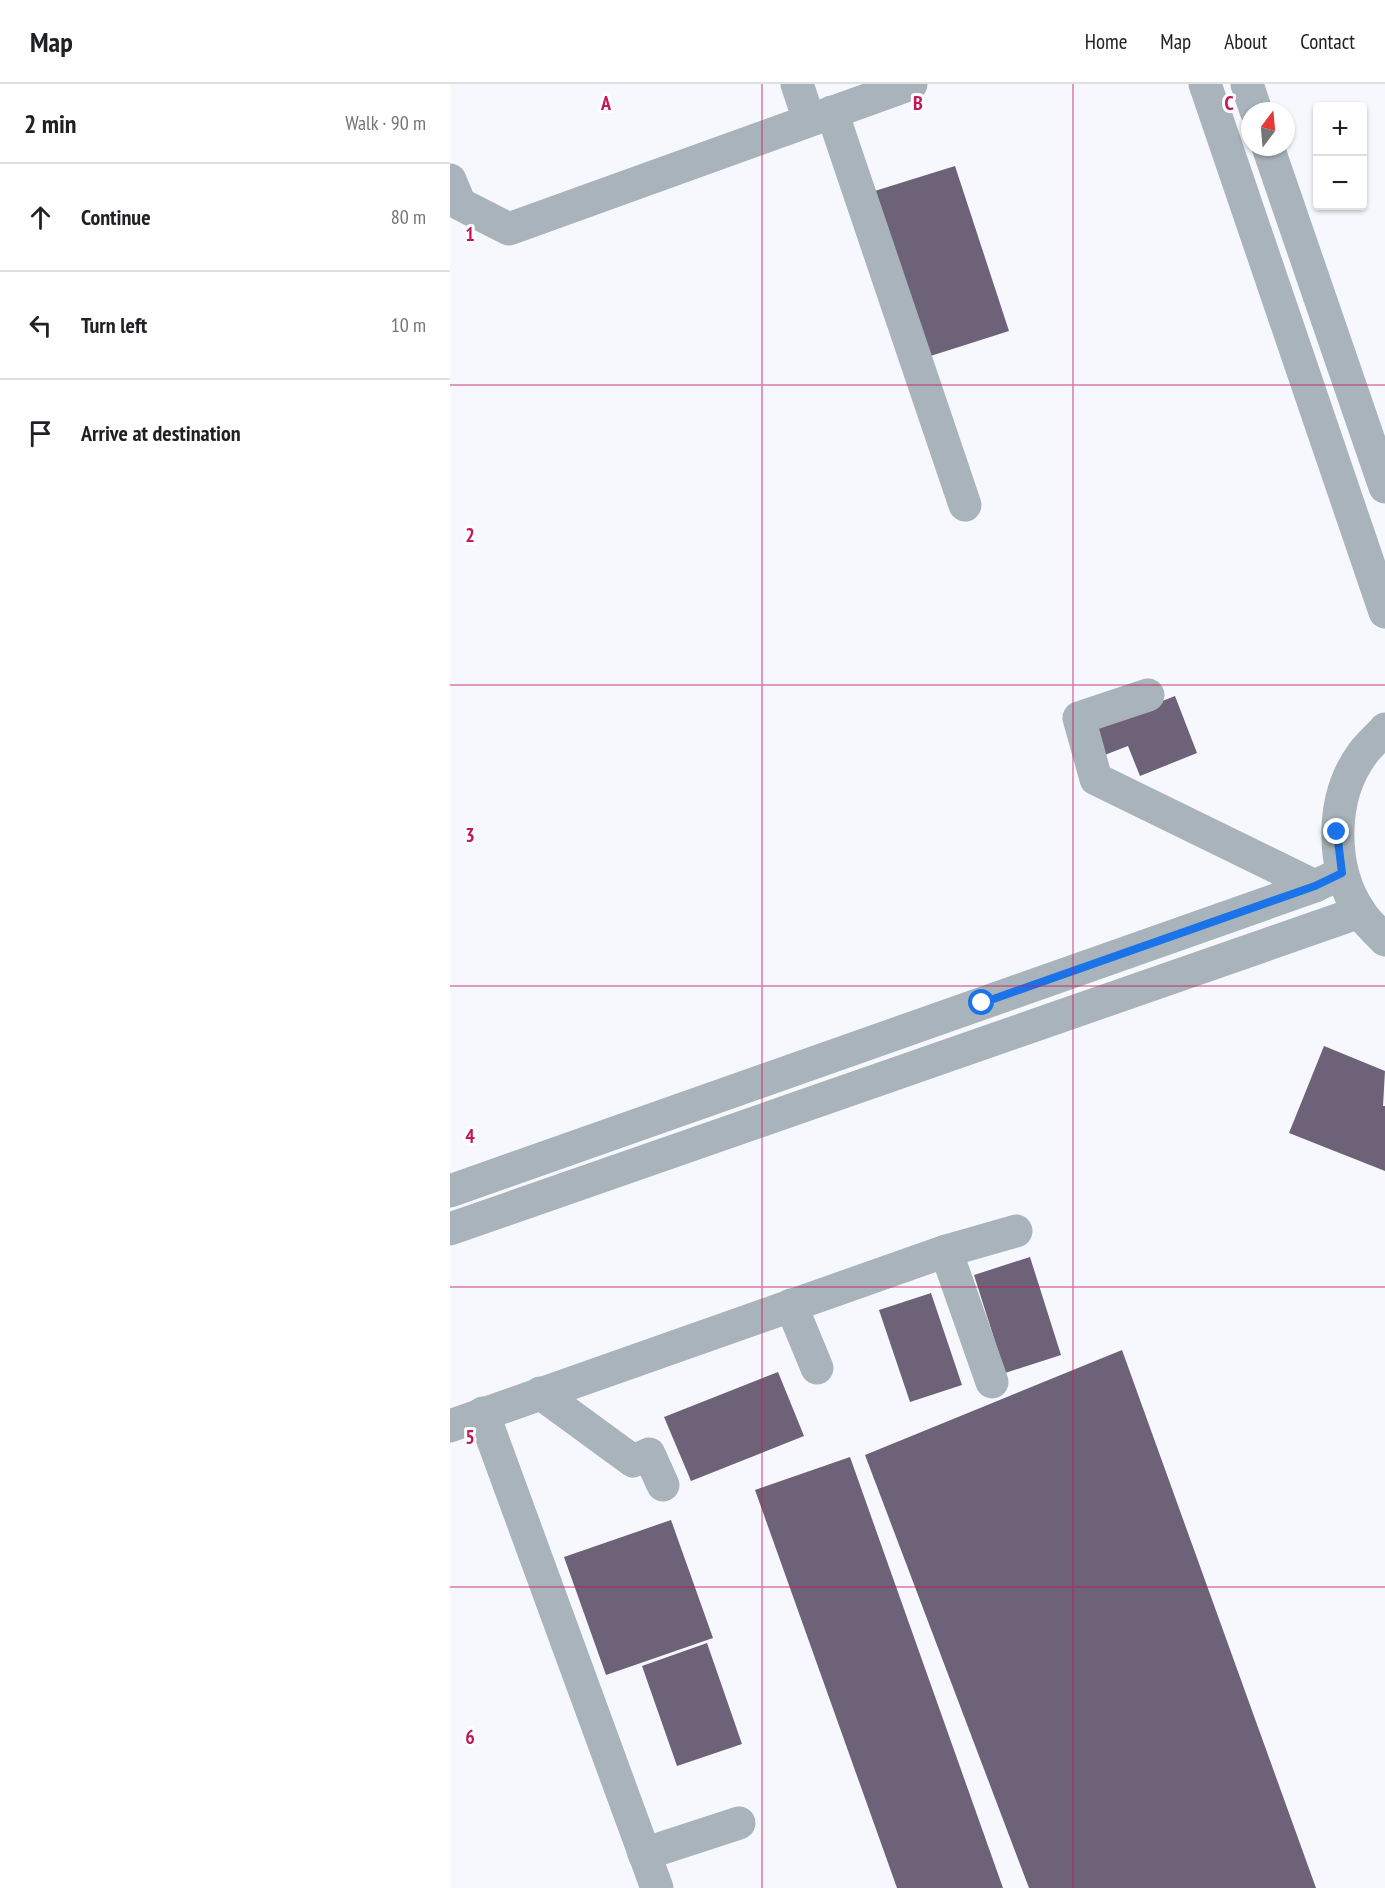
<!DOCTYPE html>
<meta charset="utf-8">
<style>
body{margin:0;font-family:"PT Sans Narrow",sans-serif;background:#f6f6f6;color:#202124}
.controls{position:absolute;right:18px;top:18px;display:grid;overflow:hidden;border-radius:6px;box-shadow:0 2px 4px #0004}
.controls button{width:54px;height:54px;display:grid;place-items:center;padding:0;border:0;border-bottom:2px solid #e0e0e0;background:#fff;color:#202124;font:30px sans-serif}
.compass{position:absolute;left:791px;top:18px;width:54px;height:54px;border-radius:50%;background:#fff;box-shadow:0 2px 4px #0004;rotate:16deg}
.stop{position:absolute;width:18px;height:18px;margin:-14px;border:4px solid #1a73e8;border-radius:50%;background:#fff}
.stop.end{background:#1a73e8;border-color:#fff;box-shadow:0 2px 6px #0008}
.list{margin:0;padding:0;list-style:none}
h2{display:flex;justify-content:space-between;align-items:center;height:78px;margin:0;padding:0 24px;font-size:26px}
h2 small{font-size:20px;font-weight:400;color:#757577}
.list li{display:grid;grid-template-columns:39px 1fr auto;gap:18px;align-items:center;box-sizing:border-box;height:108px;padding:0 24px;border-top:2px solid #e0e0e0}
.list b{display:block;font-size:22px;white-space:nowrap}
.list em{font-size:20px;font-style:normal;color:#757577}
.icon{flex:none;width:33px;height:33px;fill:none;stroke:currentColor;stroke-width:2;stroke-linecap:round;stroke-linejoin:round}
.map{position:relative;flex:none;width:935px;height:1804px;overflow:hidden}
header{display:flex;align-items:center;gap:36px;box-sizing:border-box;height:84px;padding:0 30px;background:#fff;border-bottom:2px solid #e0e0e0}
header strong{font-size:28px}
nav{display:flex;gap:33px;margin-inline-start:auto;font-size:21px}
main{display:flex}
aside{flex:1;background:#fff}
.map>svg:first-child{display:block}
.building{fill:#6d6278}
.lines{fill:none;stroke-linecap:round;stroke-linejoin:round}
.minor{stroke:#a8b3bb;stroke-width:33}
.route{stroke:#1a73e8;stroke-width:8}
.grid{fill:none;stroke:#c2185b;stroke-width:1.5;stroke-opacity:0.55}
.grid-label{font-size:20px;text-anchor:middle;font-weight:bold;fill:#c2185b;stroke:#fff;stroke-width:6;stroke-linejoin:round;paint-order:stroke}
</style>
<header>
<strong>Map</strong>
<nav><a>Home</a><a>Map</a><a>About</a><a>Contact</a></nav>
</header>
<main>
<aside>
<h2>2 min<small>Walk · 90 m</small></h2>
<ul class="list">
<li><svg class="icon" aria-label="ahead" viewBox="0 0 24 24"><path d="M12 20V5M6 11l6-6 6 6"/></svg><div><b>Continue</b></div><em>80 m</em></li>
<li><svg class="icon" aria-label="left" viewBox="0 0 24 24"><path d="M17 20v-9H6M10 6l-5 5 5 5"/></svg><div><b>Turn left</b></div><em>10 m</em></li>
<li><svg class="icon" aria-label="arrive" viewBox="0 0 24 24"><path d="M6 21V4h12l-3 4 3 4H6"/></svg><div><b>Arrive at destination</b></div></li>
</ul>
</aside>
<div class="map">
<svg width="935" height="1804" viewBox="0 0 935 1804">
<rect width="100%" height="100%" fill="#f7f8fd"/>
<g class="building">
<polygon points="505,82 559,247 468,276 415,110"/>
<polygon points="725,612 747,669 690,692 678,662 652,672 641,645"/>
<polygon points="874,962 935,987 933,1022 935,1022 935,1087 839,1049"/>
<polygon points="580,1173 611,1271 555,1289 524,1191"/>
<polygon points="481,1209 512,1301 460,1318 429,1226"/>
<polygon points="672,1266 866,1804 579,1804 415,1371"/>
<polygon points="328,1288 354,1352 241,1397 214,1333"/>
<polygon points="400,1373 553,1804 447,1804 305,1406"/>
<polygon points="221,1436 263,1554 156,1591 114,1473"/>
<polygon points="257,1559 292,1660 227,1682 192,1582"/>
</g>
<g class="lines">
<g class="minor">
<polyline points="347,0 359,36"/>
<polyline points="755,0 935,528"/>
<polyline points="797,0 806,27"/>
<polyline points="382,28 515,421"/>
<polyline points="818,63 935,403"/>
<polyline points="0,96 10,120 59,145 461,0"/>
<polyline points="698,611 629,634 646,695 865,802"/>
<path d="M935,645C928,653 919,661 913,669C880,713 880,783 910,828C916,838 927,847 935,856"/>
<polyline points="0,1107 865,802 892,789"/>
<polyline points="0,1145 910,828"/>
<polyline points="496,1167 566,1147"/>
<polyline points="341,1221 367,1284"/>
<polyline points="90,1309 183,1377 199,1370 213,1401"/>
<polyline points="33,1329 207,1804"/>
<polyline points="0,1342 496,1167 542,1298"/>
<polyline points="194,1770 289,1739"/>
</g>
</g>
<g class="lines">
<polyline class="route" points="532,919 865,802 892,789 887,748"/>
</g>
<path class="grid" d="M312,0V1804M623,0V1804M0,301H935M0,601H935M0,902H935M0,1203H935M0,1503H935"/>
<g class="grid-label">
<text x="156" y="26">A</text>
<text x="468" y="26">B</text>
<text x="779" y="26">C</text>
<text x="20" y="157">1</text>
<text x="20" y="458">2</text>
<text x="20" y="758">3</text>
<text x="20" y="1059">4</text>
<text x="20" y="1360">5</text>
<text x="20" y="1660">6</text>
</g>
</svg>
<div class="controls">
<button>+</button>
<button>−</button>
</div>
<svg class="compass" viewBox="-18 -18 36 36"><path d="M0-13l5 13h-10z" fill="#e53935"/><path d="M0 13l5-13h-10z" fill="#757577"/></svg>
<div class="stop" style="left:532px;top:919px"></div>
<div class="stop end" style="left:887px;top:748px"></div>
</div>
</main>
